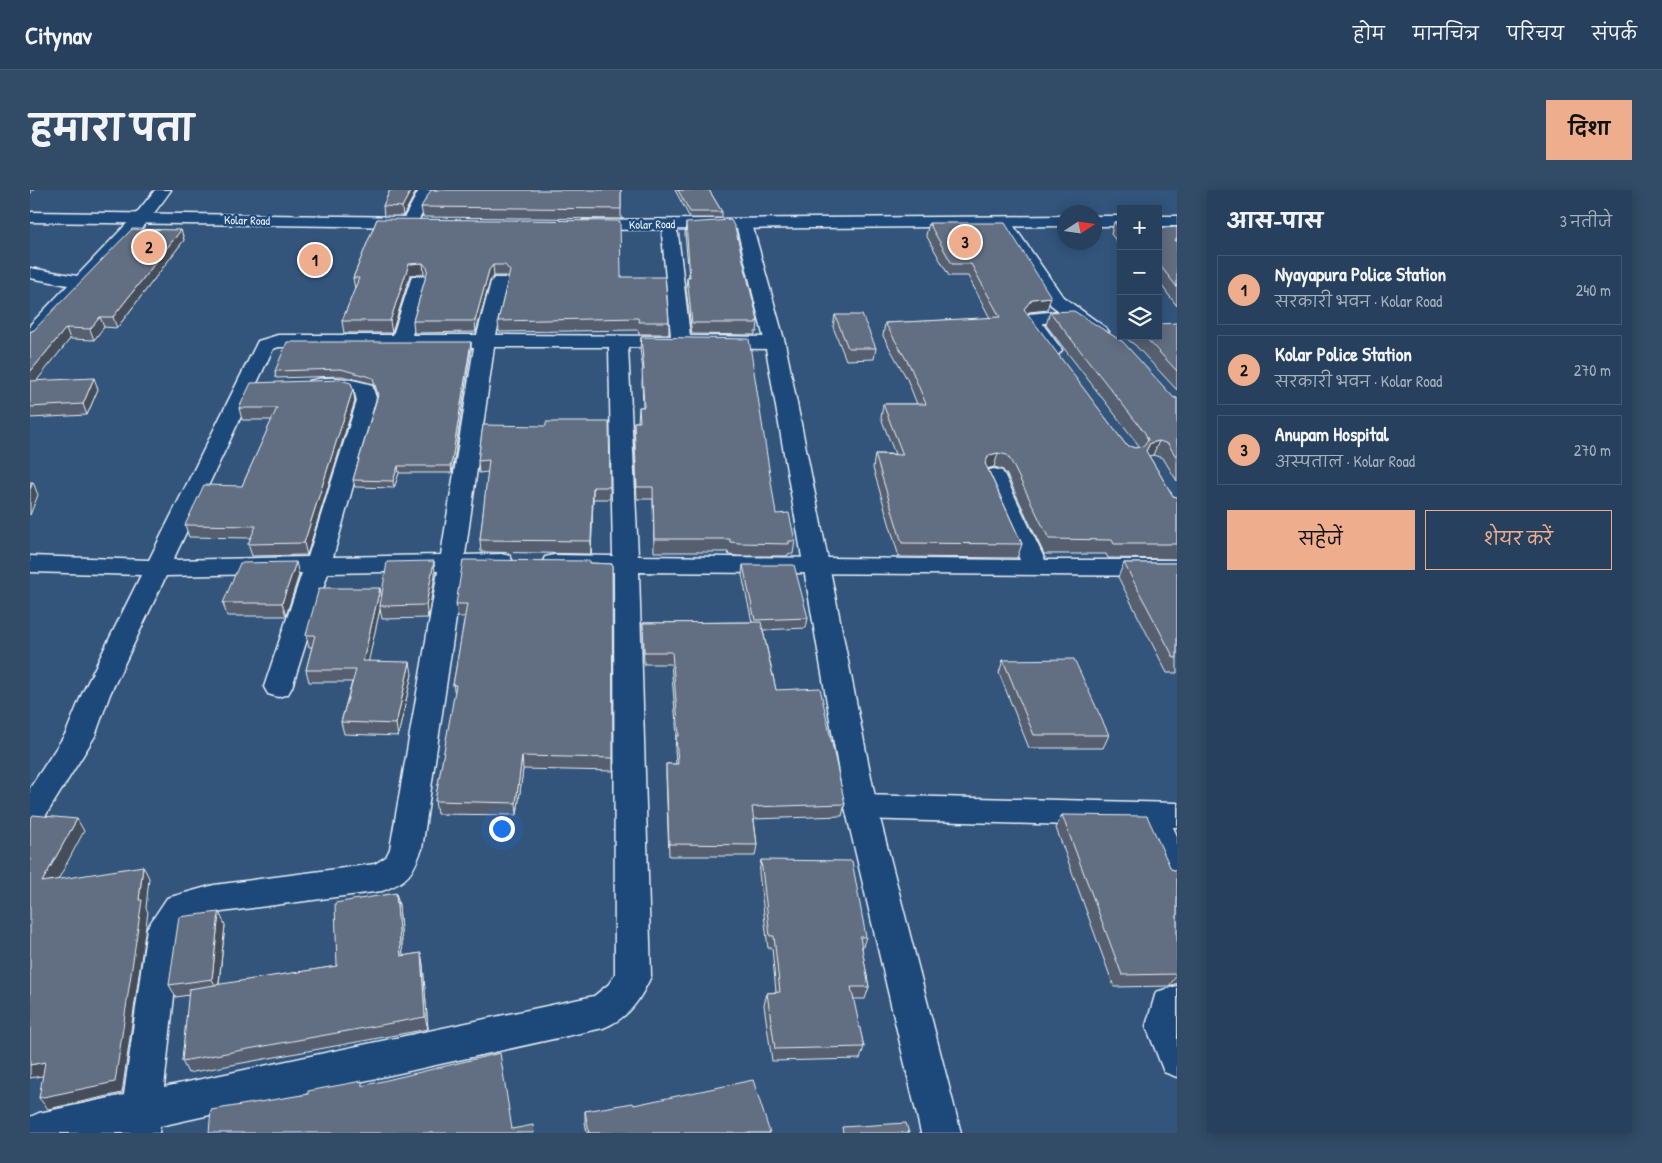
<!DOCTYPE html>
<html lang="hi">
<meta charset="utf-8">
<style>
body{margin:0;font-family:"Patrick Hand","Playpen Sans Deva",sans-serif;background:#324b66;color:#f1f3f6}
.controls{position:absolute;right:15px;top:15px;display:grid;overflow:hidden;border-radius:0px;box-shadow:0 2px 12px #0003}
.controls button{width:45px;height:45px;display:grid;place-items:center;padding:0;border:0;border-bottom:1px solid #425972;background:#26405d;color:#f1f3f6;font:25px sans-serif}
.compass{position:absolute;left:1027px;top:15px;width:45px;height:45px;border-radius:50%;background:#26405d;box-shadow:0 2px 12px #0003;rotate:78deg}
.you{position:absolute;left:471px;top:638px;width:18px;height:18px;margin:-12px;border:4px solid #fff;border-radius:50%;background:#1a73e8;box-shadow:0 0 0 8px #1a73e833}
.badge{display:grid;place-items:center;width:32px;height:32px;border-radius:50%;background:#eead8d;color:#111;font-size:16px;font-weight:700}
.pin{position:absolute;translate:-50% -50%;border:2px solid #fff;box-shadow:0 1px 5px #0006}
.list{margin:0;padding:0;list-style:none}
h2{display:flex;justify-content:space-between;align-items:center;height:65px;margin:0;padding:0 20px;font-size:21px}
h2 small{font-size:16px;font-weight:400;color:#a4afbc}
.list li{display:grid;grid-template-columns:32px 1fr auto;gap:15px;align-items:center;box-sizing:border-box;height:70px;margin:0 10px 10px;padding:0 10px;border:1px solid #425972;border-radius:0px}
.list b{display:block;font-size:19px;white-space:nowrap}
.list p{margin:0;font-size:16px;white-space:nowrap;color:#a4afbc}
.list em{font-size:16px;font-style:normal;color:#a4afbc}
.actions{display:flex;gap:10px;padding:15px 20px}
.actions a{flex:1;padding:11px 0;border:1px solid #eead8d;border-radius:0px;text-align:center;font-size:18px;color:#eead8d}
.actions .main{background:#eead8d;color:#111}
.icon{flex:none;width:28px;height:28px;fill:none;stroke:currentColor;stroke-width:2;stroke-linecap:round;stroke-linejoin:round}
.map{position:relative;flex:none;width:1147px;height:943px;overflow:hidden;border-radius:0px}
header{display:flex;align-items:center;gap:30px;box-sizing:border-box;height:70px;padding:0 25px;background:#26405d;border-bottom:1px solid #425972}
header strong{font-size:24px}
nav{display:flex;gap:28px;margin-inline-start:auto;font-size:18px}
.intro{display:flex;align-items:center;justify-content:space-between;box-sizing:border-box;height:120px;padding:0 30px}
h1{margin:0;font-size:35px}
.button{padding:12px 22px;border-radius:0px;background:#eead8d;color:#111;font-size:18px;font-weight:700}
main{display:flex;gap:30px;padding:0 30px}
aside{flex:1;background:#26405d;border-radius:0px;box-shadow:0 2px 12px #0003}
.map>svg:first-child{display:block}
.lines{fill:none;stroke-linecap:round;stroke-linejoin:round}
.minor-casing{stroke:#e8f1f8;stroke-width:3}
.tertiary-casing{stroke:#e8f1f8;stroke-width:3}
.secondary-casing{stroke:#e8f1f8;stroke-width:3}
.minor{fill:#1f4a7a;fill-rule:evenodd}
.tertiary{fill:#1f4a7a;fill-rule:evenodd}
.secondary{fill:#1f4a7a;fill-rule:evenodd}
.wall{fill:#545f6f;stroke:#e8f1f8}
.shaded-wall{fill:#454d5a;stroke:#e8f1f8}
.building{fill:#626e81;stroke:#e8f1f8}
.labels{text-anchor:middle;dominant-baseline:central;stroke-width:4.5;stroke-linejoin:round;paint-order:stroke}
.far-street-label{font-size:12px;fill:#e8f1f8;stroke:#1f4a7a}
</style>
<header>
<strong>Citynav</strong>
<nav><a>होम</a><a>मानचित्र</a><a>परिचय</a><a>संपर्क</a></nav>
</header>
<div class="intro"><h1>हमारा पता</h1><a class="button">दिशा</a></div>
<main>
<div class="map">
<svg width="1147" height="943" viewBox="0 0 1147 943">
<rect width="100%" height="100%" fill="#33557c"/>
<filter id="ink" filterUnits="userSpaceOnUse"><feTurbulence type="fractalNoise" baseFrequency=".02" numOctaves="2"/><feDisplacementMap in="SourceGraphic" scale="10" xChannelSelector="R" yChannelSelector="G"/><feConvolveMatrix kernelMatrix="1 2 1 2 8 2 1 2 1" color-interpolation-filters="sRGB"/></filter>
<g filter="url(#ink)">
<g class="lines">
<defs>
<g id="minor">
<path d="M125,0H141C103,55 52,101 7,150L0,152V135L38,95L0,88V78L47,86L105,25Z"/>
<polygon points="389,0 405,0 386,35 374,35 372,32"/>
<polygon points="973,27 979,29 1033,107 1076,138 1079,142 1076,146 1062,146 1043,132 1012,133 1032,160 1029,164 1015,164 992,131 999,124 1029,121 1021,115 965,32"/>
<path d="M640,39L646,40L648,44L660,146L745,147L752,149L755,153L752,157L745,159L598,157L608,366L990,370L953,286L956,281L964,279L972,281L975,286L1015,370H1147V386L609,382L621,786C610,810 599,828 573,838L130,936L129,943H0V927L9,923L94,905L117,738L137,708L184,695L345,674L356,667L360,659L408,381L298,383L262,497L258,504L248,507L238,504L234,497L272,383L136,386L80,504L65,546L11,633L0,636V598L36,543L52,504L111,385L0,382V366L119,370L228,151L248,145H363L382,86H394L397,90L382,145H447L461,92L464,88H476L479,92L466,145L641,146L632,44L634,40ZM249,157H444L411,365L303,367L347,211L342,195C321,189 300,185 279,191L276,195L279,199C294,203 310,200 325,203L327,211L278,367L143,370L243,159ZM464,157H579L583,366L524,365L515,367L512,373L515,379L524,381L584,382L585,784L579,794L564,806L134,897L151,742L160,730L184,723L352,701C379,691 382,684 392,659L433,381L480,378L483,372L480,366L471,364L435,365Z"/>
<polygon points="831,605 1147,613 1147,637 1143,637 1147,646 1147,695 1135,691 1111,637 831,629 820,626 815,617 820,608"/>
<polygon points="1147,796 1147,887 1134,882 1116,836 1126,802"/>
</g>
<polygon id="tertiary" points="714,29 722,34 755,153 847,617 931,943 891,943 815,617 735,153 706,34"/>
<g id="secondary">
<polygon points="0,22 383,27 391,32 383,37 0,32"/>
<polygon points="1034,26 1034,36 554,40 546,35 554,30"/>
<rect x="1064" y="26" width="27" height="10"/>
<rect x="1128" y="26" width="19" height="10"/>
</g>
</defs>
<use href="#minor" class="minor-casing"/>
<use href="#tertiary" class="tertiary-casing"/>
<use href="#secondary" class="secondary-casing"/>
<use href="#minor" class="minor"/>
<use href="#tertiary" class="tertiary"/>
<use href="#secondary" class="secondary"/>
</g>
<g class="wall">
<polygon points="360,0 387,0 373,26 354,26 353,16"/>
<polygon points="591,0 591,29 393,27 391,17"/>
<polygon points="645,0 679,0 692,22 692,28 660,28"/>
<polygon points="347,29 591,87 639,132 639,144 609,144 608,140 469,142 468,131 478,89 476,86 464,86 460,91 446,142 384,143 383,131 396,86 394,84 380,85 362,143 314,143 312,131 325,99 323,88"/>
<polygon points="1084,32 1091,32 1091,57 1081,44"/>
<polygon points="1128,32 1132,38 1147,37 1147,116 1128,91"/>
<polygon points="656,33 728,131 727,142 725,142 725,145 662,144 656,99 657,87 659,87 655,44"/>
<polygon points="899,33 1017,120 999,122 997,124 1096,255 1105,258 1110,257 1016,135 1020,122 1144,208 1147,208 1147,291 1133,268 1123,265 1119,266 1143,306 1147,307 1147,369 1078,368 1076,364 1014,364 977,285 972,279 964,277 958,279 992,354 987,368 869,367 843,278 845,264 865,264 851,228 853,214 887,214 877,189 853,146 855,133 960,128 938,86 919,86 896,45"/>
<polygon points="151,40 154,50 87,138 74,137 64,150 40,149 6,191 68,199 57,225 0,228 0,142 4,140"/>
<polygon points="805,125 846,158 844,169 816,170 803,137"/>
<polygon points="1147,133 1147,200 1105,155 1097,149 1098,146 1128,146"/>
<polygon points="611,147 746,324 765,351 763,364 758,364 757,366 708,366 699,365 698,362 624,362 623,309 607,309 604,244 604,232 608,232 609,217 613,217 612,192 613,180 610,159"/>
<polygon points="441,152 441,159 422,283 369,283 364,298 325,297 323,290 347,206 344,194 312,186 246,188 245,181"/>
<polygon points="323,199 325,211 277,365 222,366 218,354 221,348 159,347 155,335 212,296 242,230 212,230 209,218"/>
<polygon points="453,235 580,297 580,309 563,309 561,364 451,362 450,350 458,282 449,283 448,271"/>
<polygon points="560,373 582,374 583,581 493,579 487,625 407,624 405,611 425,504 423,495 435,427 428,427 426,414"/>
<polygon points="1094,373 1147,373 1147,483 1137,483 1088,387"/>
<polygon points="713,375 778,428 776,438 733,440 746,500 815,614 812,626 724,629 727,655 725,666 639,666 636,586 636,574 646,574 645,559 646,546 647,546 641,474 614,474 613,433 722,432 712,385"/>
<polygon points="405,384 398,428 352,429 350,419 338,471 382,484 368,546 314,544 311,532 322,492 279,492 276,480 282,457 279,457 276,445 350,398 351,406"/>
<polygon points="269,385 256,426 197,426 193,413"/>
<polygon points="973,470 1079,545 1073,558 999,558 969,483"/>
<polygon points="1032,625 1141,679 1147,681 1147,795 1139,796 1084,797 1026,638"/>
<polygon points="731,670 836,747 832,759 839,797 835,809 823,809 834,857 830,869 742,871 734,815 737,803 746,802 742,758 738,758 729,683"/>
<polygon points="366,703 369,715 373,766 391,763 393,775 398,839 158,883 152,871 159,805 146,807 139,795 195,735 189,795 307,776"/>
<polygon points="604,915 740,943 557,943 555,932 555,921"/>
</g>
<g class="shaded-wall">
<polygon points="0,0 4,0 0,4"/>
<polygon points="381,0 387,0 373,26 372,17"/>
<polygon points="151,40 154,50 87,138 83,127"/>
<polygon points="393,73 394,84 380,85 362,143 360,131 379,74"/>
<polygon points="463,75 464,86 460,91 446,142 445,131 459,80"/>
<polygon points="1021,107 1017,120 999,122 990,132 994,119 1002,109"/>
<polygon points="70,127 74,137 64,150 60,139"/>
<polygon points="36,138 40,149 0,199 0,182"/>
<polygon points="441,152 441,159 422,283 421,276"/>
<polygon points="64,188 68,199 57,225 53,214"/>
<polygon points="323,199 325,211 277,365 274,353"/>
<polygon points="1129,251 1123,265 1115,267 1116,261 1120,253"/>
<polygon points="968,263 964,277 956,279 955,273 959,265"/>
<polygon points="368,276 369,283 364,298 363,291"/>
<polygon points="3,292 8,305 0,325 0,299"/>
<polygon points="563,297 563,309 561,364 561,351"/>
<polygon points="404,371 405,384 398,428 396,415"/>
<polygon points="266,372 269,385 256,426 252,413"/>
<polygon points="350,398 352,410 350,416 350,419 336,483 333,471"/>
<polygon points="380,472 382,484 368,546 366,534"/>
<polygon points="492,566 493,579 487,625 486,613"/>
<polygon points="47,629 54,641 20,705 12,692"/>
<polygon points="113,676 119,688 116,718 118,722 92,903 18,919 9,908 109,710"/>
<polygon points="366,703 369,715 374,778 371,766"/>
<polygon points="189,722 195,735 188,801 182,789"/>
<polygon points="391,763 393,775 398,839 395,827"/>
<polygon points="1147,785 1147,793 1139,796"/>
<polygon points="15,872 23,884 0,888 0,875"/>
</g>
<g class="building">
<polygon points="360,0 381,0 372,17 353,16"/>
<polygon points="401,0 591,0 591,19 391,17"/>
<polygon points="648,0 679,0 692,22 660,22"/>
<polygon points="347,29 590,31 591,87 635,87 639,132 609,132 608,128 468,131 480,81 475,75 463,75 459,80 445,131 383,131 398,79 393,73 379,74 360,131 312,131 329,88 323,88"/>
<polygon points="701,30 705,38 728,131 726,131 726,133 662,133 657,87 660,87 656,33"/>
<polygon points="1084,32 1091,32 1091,40"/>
<polygon points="1128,32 1130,32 1132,38 1147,37 1147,48 1145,51 1147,51 1147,97 1128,73"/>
<polygon points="899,33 975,33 1021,107 1002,109 994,119 1096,255 1105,258 1114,256 1118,250 1115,243 1020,122 1044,121 1093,152 1144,208 1147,208 1147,268 1138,254 1129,251 1120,253 1116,261 1143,306 1147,307 1147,354 1084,354 1082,350 1019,349 981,271 977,265 968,263 959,265 955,273 992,354 872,353 845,264 873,265 853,214 896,214 880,176 855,133 970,127 941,74 922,74"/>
<polygon points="102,39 151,40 83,127 70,127 60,139 36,138 0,182 0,142 4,140"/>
<polygon points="805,125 832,125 846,158 818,158"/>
<polygon points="1147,133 1147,181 1114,146 1128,146 1128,134"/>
<polygon points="611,147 719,149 746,324 759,323 765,351 759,351 759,354 709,353 700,352 700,349 624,349 623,297 607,297 604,232 610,232 609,217 614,217 612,180 614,180"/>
<polygon points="257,152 441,152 421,276 368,276 363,291 323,290 348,205 343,188 311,179 245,181"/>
<polygon points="64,188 53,214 0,217 0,191"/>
<polygon points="310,190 321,193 323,199 274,353 218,354 226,336 155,335 174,295 212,296 247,218 209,218 221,193"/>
<polygon points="516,232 579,232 580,297 563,297 561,351 450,350 459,270 448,271 453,235 516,236"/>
<polygon points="0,292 3,292 0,299"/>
<polygon points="433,370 560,371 560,373 582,374 583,568 492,566 486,613 405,611 426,495 423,495 437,414 426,414"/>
<polygon points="404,371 396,415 350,416 357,372"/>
<polygon points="266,372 252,413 193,413 210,373"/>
<polygon points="1094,373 1147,373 1147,468 1144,468"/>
<polygon points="713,375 764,375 778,428 725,430"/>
<polygon points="289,398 350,398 333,471 380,472 366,534 311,532 326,480 276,480 285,445 276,445"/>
<polygon points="731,432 746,500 790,498 815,614 722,617 727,655 639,654 636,574 648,574 646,546 649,546 642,462 614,462 613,433"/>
<polygon points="1044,469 1079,545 1004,545 973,470"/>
<polygon points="3,625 47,629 12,692 113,676 109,710 112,710 85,892 9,908 15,872 0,875 0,630"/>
<polygon points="1032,625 1117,626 1141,679 1147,681 1147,784 1092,785"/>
<polygon points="731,670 822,671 836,747 830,747 839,797 821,797 834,857 745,859 737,803 750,802 744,746 740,746"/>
<polygon points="366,703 371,766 391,763 395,827 152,871 159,799 307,776 305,713"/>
<polygon points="189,722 182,789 139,795 149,727"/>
<polygon points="470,863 482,939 503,935 504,943 179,943 181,920 278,904 278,901 332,891 332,896"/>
<polygon points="723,890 740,943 559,943 555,921 603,913 604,915"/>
<polygon points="876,933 879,943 813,943 812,937"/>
</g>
</g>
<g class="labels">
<g class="far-street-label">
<text transform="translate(217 30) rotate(1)">Kolar Road</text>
<text transform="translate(622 34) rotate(-1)">Kolar Road</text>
</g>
</g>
</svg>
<div class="controls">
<button>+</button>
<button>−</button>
<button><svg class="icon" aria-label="layers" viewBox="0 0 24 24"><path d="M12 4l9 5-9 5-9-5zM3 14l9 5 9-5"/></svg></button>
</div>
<svg class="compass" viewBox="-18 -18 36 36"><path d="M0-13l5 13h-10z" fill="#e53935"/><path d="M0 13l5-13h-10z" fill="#a4afbc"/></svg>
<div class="you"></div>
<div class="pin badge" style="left:285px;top:70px">1</div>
<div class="pin badge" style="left:119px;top:57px">2</div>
<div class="pin badge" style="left:935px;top:52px">3</div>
</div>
<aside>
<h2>आस-पास<small>3 नतीजे</small></h2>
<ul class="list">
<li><span class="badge">1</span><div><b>Nyayapura Police Station</b><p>सरकारी भवन · Kolar Road</p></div><em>240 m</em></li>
<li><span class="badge">2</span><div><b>Kolar Police Station</b><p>सरकारी भवन · Kolar Road</p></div><em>270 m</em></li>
<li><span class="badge">3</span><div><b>Anupam Hospital</b><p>अस्पताल · Kolar Road</p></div><em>270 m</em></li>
</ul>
<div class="actions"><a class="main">सहेजें</a><a>शेयर करें</a></div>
</aside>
</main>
